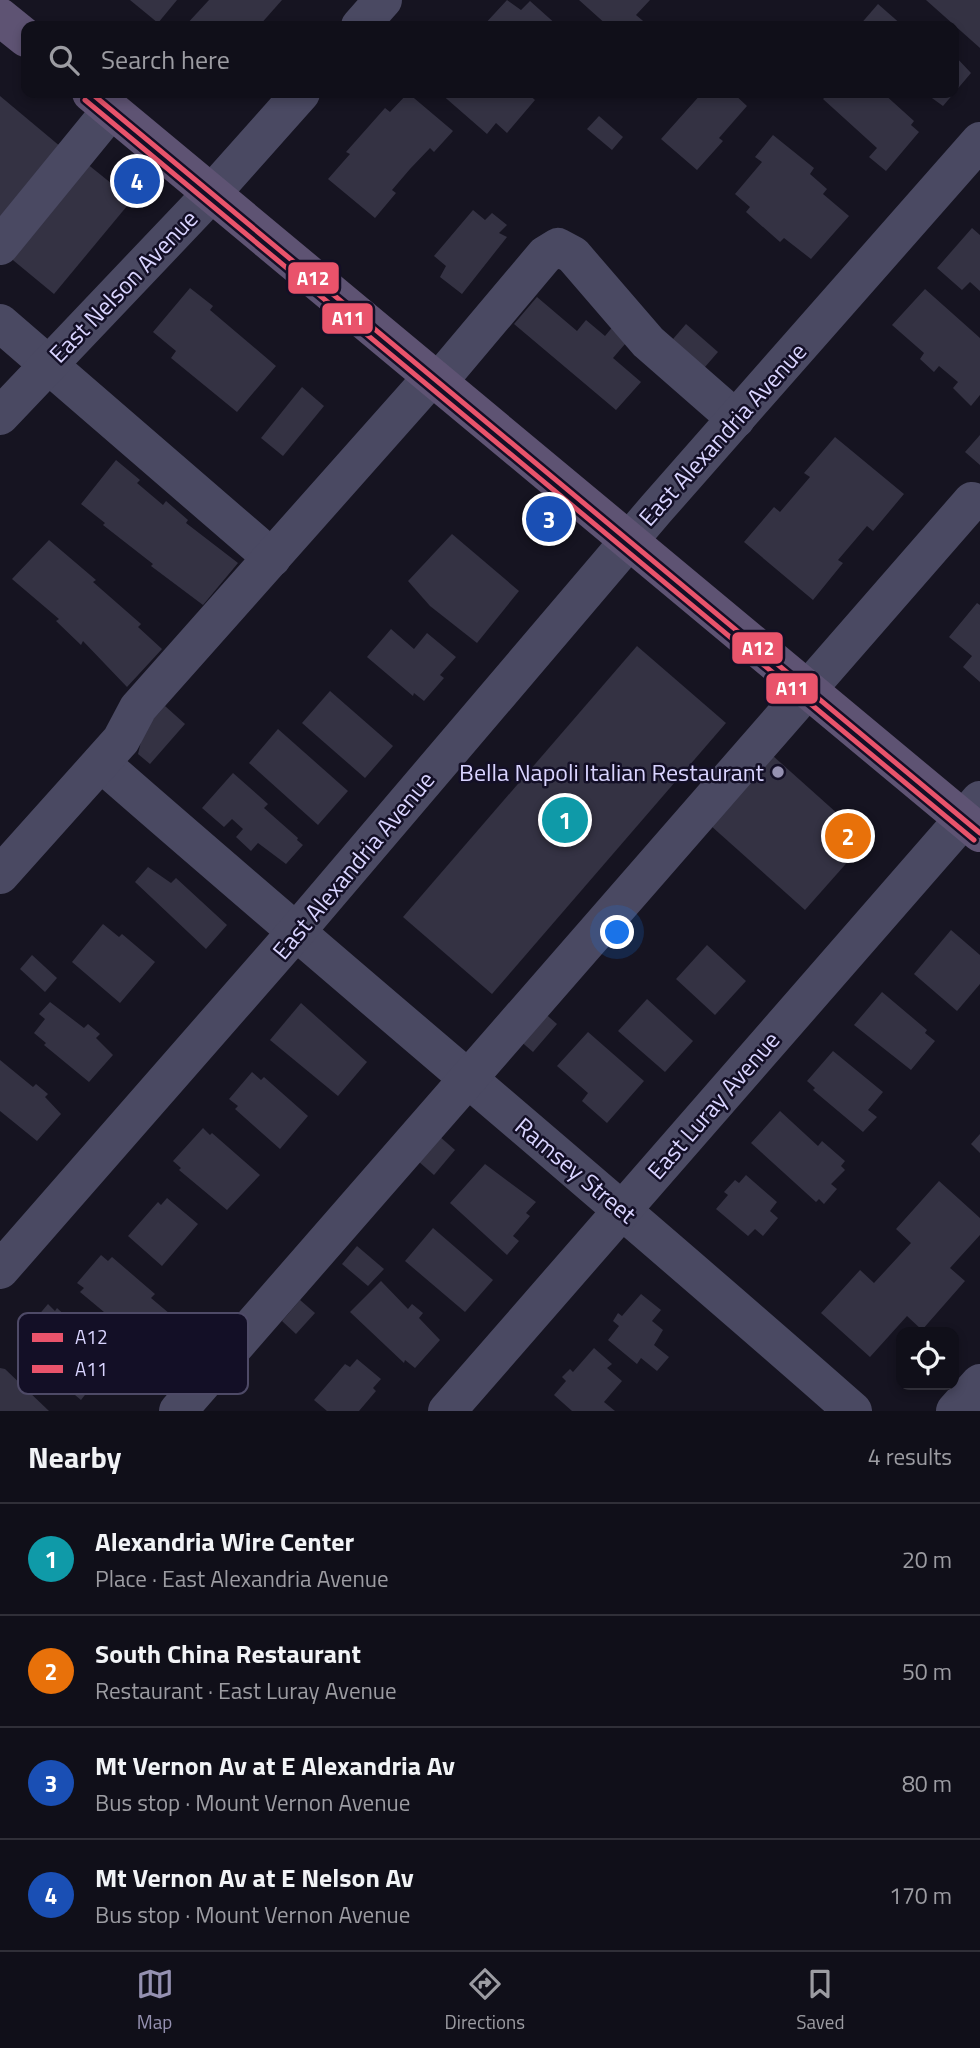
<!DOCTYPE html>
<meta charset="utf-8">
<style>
body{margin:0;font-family:"Titillium Web",sans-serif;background:#191822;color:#f1f3f6}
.controls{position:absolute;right:21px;bottom:21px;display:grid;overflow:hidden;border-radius:14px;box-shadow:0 4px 10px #0003}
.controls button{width:63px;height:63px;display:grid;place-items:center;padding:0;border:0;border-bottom:2px solid #302f38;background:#100f19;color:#f1f3f6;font:35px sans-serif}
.you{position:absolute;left:618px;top:933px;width:24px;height:24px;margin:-18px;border:5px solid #fff;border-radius:50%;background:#1a73e8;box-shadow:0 0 0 10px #1a73e833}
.badge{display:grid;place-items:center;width:46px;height:46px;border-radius:50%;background:#9591b1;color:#fff;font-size:23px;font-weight:700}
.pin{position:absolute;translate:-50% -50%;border:4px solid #fff;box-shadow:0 2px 7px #0006}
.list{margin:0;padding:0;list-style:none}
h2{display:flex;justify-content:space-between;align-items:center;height:91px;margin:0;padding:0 28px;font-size:30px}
h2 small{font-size:23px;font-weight:400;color:#9c9ca2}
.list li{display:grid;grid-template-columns:46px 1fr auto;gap:21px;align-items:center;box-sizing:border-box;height:112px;padding:0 28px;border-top:2px solid #302f38}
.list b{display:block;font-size:26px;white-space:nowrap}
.list p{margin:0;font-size:23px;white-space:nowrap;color:#9c9ca2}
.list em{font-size:23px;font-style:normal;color:#9c9ca2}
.icon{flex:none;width:38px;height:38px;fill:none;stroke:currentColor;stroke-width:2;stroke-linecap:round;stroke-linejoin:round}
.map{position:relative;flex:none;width:980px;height:1411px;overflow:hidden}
.search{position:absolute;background:#100f19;box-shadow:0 4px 10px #0003;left:21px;right:21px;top:21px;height:77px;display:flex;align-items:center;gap:18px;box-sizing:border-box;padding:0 24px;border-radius:14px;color:#9c9ca2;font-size:26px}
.sheet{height:539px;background:#100f19}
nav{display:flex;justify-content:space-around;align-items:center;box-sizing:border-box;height:98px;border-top:2px solid #302f38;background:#100f19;font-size:19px;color:#9c9ca2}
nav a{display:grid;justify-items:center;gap:4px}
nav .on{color:#9591b1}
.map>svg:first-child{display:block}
.building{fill:#343243}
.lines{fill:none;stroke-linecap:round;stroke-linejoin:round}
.minor{stroke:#4a4962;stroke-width:38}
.major{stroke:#5e5373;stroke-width:38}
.bus-1-casing{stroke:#130f26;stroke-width:10}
.bus-2-casing{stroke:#130f26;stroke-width:10}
.bus-1{stroke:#e9536b;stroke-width:5}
.bus-2{stroke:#e9536b;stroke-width:5}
.poi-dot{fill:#9591b1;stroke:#130f26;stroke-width:2.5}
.labels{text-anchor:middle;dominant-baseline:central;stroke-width:5;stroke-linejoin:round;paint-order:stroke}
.street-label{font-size:24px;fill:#d9d4ff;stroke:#130f26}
.poi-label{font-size:24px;fill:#d9d4ff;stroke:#130f26;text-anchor:end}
.key{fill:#130f26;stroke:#4e4a67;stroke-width:2}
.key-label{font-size:19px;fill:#d9d4ff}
.line-badge{stroke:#130f26;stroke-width:2.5}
.badge-label{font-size:19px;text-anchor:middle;font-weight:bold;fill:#fff}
</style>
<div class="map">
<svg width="980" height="1411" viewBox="0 0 980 1411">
<rect width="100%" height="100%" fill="#161421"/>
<g class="building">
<polygon points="130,0 177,0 158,23"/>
<polygon points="209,0 282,0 259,26 185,26"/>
<polygon points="507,0 521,10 530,1 558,26 483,26"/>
<polygon points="579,0 650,0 636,15 649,26 608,26"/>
<polygon points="926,0 980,0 980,48"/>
<polygon points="878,4 903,26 859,26"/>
<polygon points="954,55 971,73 943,106 925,93 954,93"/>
<polygon points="408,93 453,131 434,152 430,148 410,169 392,190 396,193 375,218 328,179 350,154 346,152 385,108 390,112"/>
<polygon points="440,93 527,93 535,100 507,133 496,123 487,134"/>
<polygon points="702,93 733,93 747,106 719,138 723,141 697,170 661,139"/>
<polygon points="829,93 883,93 914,121 911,125 919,132 886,171 869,157 877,148 823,99"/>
<polygon points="0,96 61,147 0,219"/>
<polygon points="599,116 623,137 612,150 587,129"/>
<polygon points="773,135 814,168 810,174 827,189 823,194 849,216 811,259 784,238 780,242 746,212 750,207 735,194 762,162 755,157"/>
<polygon points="86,163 132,200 54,294 8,256"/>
<polygon points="473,210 485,220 492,213 507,225 499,233 507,237 462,294 440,277 446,266 434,256"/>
<polygon points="972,228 980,235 980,291 970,282 962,290 937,268"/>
<polygon points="190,288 213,306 210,310 276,366 237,412 171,358 176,351 153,332"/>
<polygon points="925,289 980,338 980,395 971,406 953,388 958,382 939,366 934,372 920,359 924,353 892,325"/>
<polygon points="537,297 577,331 586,320 605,336 615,324 631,337 613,358 641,382 616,410 514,324"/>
<polygon points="686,324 718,352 698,375 667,346"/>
<polygon points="302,387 324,406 283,456 261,438"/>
<polygon points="980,435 980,465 965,452"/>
<polygon points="835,437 904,494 873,531 867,526 838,560 843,563 813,600 744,542 774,507 780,512 810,477 804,473"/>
<polygon points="116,460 140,480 137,483 163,505 166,501 188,520 186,523 238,563 203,605 151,566 153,564 103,525 105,523 81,504"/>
<polygon points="452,534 519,591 477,643 430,606 408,581"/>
<polygon points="49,540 96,580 93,582 141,624 138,627 162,649 127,687 83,641 81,645 56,621 59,619 12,579"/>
<polygon points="977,603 980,605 980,682 963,667 972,656 949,637"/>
<polygon points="391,629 414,649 427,633 456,657 440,675 444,678 424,701 414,693 413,696 367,657"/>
<polygon points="637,646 726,723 492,994 403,917"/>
<polygon points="330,691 393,746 365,778 302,723"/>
<polygon points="165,706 185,724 150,764 138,754 144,729"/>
<polygon points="278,729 348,791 318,825 249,763"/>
<polygon points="772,755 867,840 805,910 710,825"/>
<polygon points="233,773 268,804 264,808 298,838 297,840 303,845 286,864 258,843 251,851 236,837 243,829 232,819 224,827 202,808"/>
<polygon points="148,867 171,883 176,878 227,925 206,949 135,882"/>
<polygon points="103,924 119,937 122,934 155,962 120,1003 72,962"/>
<polygon points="951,930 980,955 980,984 957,1011 914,974"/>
<polygon points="707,945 746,981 715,1015 676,979"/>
<polygon points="32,955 57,978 45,992 20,969"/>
<polygon points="882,992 927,1030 925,1033 935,1041 911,1070 854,1025"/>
<polygon points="647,999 693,1041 665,1072 618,1031"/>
<polygon points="50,1002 84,1028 88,1024 100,1034 96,1038 113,1055 89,1082 44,1045 46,1043 34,1033 45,1019 39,1014"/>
<polygon points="301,1003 367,1062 338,1096 270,1040"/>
<polygon points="542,1011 557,1024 533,1052 518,1039"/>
<polygon points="588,1032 644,1081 607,1123 582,1101 588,1093 557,1066"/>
<polygon points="833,1051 883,1092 868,1110 877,1117 863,1132 813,1090 815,1088 807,1081"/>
<polygon points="0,1060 33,1087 36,1084 48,1094 45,1097 61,1114 37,1141 0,1111"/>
<polygon points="252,1072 261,1080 264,1077 308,1116 280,1149 235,1109 238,1106 229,1099"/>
<polygon points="780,1111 818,1146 822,1141 845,1161 841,1166 845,1170 831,1184 837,1189 824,1204 819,1199 816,1202 751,1143"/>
<polygon points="203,1128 210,1135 212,1133 260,1175 227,1210 179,1170 181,1168 173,1161"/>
<polygon points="980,1134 980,1153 971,1144"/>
<polygon points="439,1136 455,1150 434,1175 418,1161"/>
<polygon points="485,1164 536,1202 526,1213 530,1216 513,1236 519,1241 507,1255 450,1203"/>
<polygon points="746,1175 777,1202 770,1211 778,1218 763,1236 755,1229 748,1236 716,1209 728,1195 724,1192 735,1180 739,1183"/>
<polygon points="939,1181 980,1218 980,1235 950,1268 965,1281 922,1330 907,1316 870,1357 821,1313 860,1270 874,1283 911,1243 896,1229"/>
<polygon points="167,1198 198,1224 162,1266 128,1236 158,1202 161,1205"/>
<polygon points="433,1228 493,1280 465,1312 405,1261"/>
<polygon points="357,1246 384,1269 368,1286 342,1264"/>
<polygon points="101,1255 108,1261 112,1257 155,1294 151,1298 176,1319 153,1348 128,1326 124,1330 118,1325 115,1328 101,1316 104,1312 80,1292 84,1288 77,1283"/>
<polygon points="381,1281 408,1309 412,1304 423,1313 419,1318 440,1340 415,1368 405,1360 404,1363 350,1312"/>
<polygon points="641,1294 661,1310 652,1321 663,1330 654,1345 669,1357 657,1371 641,1358 637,1364 608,1340 619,1326 613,1321 618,1313 622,1316"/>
<polygon points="300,1300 315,1313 296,1334 282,1321"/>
<polygon points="48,1304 55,1311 57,1308 114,1361 106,1369 112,1374 93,1395 88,1391 81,1400 21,1350 38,1330 31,1324"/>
<polygon points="594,1348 612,1364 607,1368 622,1381 604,1402 615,1411 572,1411 554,1395 566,1381 562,1377 570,1369 573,1372"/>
<polygon points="357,1359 381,1379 373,1388 376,1391 359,1411 327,1411 314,1400 345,1364 350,1367"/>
<polygon points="0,1368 5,1369 49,1411 0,1411"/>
</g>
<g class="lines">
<g class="minor">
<polyline points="360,26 383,0"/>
<polyline points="0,246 111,110"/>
<polyline points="0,323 272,558"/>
<polyline points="438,382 545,255 558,247 573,255 648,342 736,419"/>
<polyline points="0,416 212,193 301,93"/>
<path d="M101,763C350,981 605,1192 853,1411"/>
<polyline points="0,875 121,740 138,708 432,377"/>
<polyline points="0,1270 295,933 656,509 980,141"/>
<polyline points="178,1411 972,501"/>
<polyline points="447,1411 980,800"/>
<polyline points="955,1411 980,1383"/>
</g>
<g class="major">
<polyline points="0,17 26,38"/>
<polyline points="91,93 980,833"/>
</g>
<defs>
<polyline id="bus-1" points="91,93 980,833"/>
<polyline id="bus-2" points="85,100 974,840"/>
</defs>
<use href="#bus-1" class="bus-1-casing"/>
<use href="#bus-2" class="bus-2-casing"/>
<use href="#bus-1" class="bus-1"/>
<use href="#bus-2" class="bus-2"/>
</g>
<circle class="poi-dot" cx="778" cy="772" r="7"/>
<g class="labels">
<g class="street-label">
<text transform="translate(123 286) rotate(-46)">East Nelson Avenue</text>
<text transform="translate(722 434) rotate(-48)">East Alexandria Avenue</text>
<text transform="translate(353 865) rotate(-50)">East Alexandria Avenue</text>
<text transform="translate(713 1105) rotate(-49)">East Luray Avenue</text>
<text transform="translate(576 1170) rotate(40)">Ramsey Street</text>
</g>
<g class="poi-label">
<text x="764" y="772">Bella Napoli Italian Restaurant</text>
</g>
</g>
<rect x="18" y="1313" width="230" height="81" rx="10" class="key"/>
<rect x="32" y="1333" width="31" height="9" fill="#e9536b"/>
<rect x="32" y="1365" width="31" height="8" fill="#e9536b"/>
<g class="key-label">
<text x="75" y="1344">A12</text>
<text x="75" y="1376">A11</text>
</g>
<g class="line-badge">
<rect x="287" y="261" width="53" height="34" rx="7" fill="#e9536b"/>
<rect x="321" y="302" width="53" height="33" rx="7" fill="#e9536b"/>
<rect x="731" y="631" width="53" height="34" rx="7" fill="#e9536b"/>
<rect x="765" y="672" width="54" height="33" rx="7" fill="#e9536b"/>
</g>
<g class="badge-label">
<text x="313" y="285">A12</text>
<text x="348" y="325">A11</text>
<text x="758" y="655">A12</text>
<text x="792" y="695">A11</text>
</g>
</svg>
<div class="controls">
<button><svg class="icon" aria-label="locate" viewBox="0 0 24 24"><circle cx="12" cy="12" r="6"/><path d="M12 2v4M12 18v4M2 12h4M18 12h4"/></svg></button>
</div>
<div class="you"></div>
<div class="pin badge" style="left:565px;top:820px;background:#0f9aa8">1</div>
<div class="pin badge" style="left:848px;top:836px;background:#e8710a">2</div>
<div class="pin badge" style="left:549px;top:519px;background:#1a4fb4">3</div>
<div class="pin badge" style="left:137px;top:181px;background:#1a4fb4">4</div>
<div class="search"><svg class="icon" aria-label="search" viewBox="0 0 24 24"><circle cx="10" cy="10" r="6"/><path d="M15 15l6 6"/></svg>Search here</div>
</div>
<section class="sheet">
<h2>Nearby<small>4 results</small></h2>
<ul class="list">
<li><span class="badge" style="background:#0f9aa8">1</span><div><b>Alexandria Wire Center</b><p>Place · East Alexandria Avenue</p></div><em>20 m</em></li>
<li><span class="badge" style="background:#e8710a">2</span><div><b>South China Restaurant</b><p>Restaurant · East Luray Avenue</p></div><em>50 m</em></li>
<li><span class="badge" style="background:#1a4fb4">3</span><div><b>Mt Vernon Av at E Alexandria Av</b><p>Bus stop · Mount Vernon Avenue</p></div><em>80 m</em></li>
<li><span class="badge" style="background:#1a4fb4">4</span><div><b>Mt Vernon Av at E Nelson Av</b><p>Bus stop · Mount Vernon Avenue</p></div><em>170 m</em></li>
</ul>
</section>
<nav>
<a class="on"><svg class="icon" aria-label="map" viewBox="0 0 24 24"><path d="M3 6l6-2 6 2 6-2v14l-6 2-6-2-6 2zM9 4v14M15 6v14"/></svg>Map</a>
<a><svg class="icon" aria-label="directions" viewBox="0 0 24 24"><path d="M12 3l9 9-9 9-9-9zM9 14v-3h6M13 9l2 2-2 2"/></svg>Directions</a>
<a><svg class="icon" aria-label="saved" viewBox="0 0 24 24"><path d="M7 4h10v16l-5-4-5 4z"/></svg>Saved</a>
</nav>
